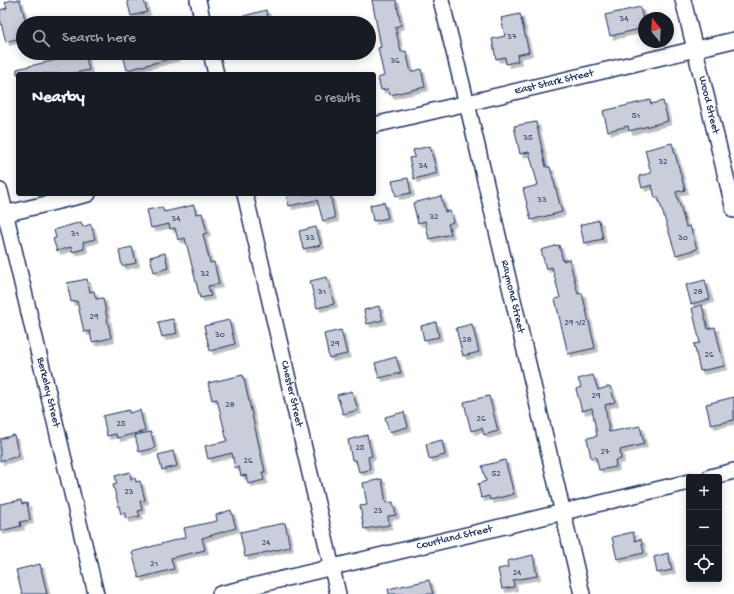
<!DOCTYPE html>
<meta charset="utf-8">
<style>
body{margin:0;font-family:"Gochi Hand",sans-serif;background:#242831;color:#f1f3f6}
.controls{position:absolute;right:12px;bottom:12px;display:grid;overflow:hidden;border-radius:4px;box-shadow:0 2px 10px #0003}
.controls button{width:36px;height:36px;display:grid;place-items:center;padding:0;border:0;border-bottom:1px solid #363941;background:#171b24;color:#f1f3f6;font:20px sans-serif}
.compass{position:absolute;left:638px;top:12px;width:36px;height:36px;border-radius:50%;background:#171b24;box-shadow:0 2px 10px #0003;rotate:342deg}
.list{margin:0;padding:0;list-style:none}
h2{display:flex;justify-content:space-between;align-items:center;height:52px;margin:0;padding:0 16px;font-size:17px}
h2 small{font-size:13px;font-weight:400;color:#9ea1a6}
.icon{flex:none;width:22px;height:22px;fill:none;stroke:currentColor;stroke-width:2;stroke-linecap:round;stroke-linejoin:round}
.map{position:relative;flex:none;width:734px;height:594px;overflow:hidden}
.search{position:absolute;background:#171b24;box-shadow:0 2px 10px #0003;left:16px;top:16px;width:360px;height:44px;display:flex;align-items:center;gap:10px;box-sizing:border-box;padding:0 14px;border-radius:22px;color:#9ea1a6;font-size:15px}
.panel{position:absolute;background:#171b24;box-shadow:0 2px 10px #0003;left:16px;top:72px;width:360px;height:124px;border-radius:4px}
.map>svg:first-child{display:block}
.building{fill:#caceda;stroke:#1b2f5e;filter:url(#shadow)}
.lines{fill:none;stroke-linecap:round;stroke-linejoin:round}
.minor-casing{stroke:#1b2f5e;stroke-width:18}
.minor{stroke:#fff;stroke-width:15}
.labels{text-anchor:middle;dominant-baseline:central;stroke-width:3.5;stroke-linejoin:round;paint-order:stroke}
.number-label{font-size:9px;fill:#47577d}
.street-label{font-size:11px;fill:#1b2f5e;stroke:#fff}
</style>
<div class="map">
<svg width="734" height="594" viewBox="0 0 734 594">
<defs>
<filter id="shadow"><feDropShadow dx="3.5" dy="3.5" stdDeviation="0" flood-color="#0004"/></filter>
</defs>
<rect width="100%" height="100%" fill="#fff"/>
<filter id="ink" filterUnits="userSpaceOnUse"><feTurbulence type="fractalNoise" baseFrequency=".025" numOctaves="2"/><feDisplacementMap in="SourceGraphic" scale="8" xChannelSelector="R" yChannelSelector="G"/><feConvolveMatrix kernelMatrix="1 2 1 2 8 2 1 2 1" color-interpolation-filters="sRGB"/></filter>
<g filter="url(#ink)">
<g class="building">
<polygon points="12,0 20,0 26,23 23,23 23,37 6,42 0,19 0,10 7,8 5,2"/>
<polygon points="127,0 144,0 147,12 131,16"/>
<polygon points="372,0 396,0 401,25 395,27 401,52 406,51 411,72 421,69 425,87 390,95 388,89 381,90 378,78 384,76 378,48 381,47"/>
<polygon points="640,7 644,23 644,28 610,36 605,15"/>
<polygon points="266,10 270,23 234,23 233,19"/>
<polygon points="520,14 529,52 517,55 518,61 506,64 505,57 496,59 492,39 505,36 501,18"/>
<polygon points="67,53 85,53 89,70 70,74 17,74 17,69 68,57"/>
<polygon points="129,53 177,53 177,57 127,70 123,55"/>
<polygon points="650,100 651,104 663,101 668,121 629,131 628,126 608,131 603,111"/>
<polygon points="536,122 546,167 550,167 562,212 531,220 523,189 538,185 529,152 520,154 514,126"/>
<polygon points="672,143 685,190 676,192 686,227 690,226 697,249 676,255 658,197 655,198 652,185 642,188 639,176 651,173 645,150"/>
<polygon points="430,146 437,173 414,179 409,158 415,157 413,150"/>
<polygon points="408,178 411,193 396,196 392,181"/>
<polygon points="286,194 330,194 335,218 323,221 317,200 289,206"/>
<polygon points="441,196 445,212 450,211 453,222 448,224 451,234 429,239 425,221 418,223 413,203"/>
<polygon points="384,202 388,218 373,221 370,205"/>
<polygon points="194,205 196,214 202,213 207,233 203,234 210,263 214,262 219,284 208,286 211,296 200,298 185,238 178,240 175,228 170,229 169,224 151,228 147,210 162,207 164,212"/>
<polygon points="599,220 603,239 584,243 580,225"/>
<polygon points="81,222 83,227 91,224 95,239 83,242 84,249 72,252 71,247 57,251 53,239 56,238 54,230"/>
<polygon points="316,227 321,245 303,249 299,231"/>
<polygon points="559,245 563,261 569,259 578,294 582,293 595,348 568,354 555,299 560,298 552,267 546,269 541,250"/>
<polygon points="132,247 136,263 122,266 119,250"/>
<polygon points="165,253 168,268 154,272 150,257"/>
<polygon points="327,277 334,304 317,308 310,281"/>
<polygon points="87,279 90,292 94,291 96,299 103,298 111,338 92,342 90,331 84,332 77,301 71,302 67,283"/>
<polygon points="705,280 710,299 691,304 686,285"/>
<polygon points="702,305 708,329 715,327 724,366 700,371 694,344 700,343 692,308"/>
<polygon points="379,306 383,320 367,324 364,310"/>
<polygon points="173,319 177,333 162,337 158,322"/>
<polygon points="229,320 235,344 210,351 204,326"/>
<polygon points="436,322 439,337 424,340 421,326"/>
<polygon points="472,324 479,352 463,356 456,328"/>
<polygon points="341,330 347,354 329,358 324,334"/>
<polygon points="396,357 401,373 379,378 375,363"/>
<polygon points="243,375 265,472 262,472 264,480 248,484 246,475 241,476 239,467 235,468 232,453 208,459 205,446 227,441 217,399 212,400 208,383"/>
<polygon points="593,375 598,390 610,386 615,402 605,405 609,432 640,426 644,444 620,450 621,459 615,460 616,467 599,470 596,457 591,458 587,438 597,436 592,408 582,411 576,389 581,387 578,379"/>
<polygon points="352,391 358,410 343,414 337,395"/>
<polygon points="489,396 498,431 484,435 482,428 471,431 464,402"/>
<polygon points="734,397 734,420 711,425 706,404"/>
<polygon points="129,410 129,413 140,410 145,431 117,438 116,434 107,436 103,416"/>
<polygon points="404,412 408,427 389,432 385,417"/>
<polygon points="151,432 155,448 139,452 135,435"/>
<polygon points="14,435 19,456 0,461 0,439"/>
<polygon points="367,435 372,456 368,457 370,470 359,472 356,460 352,460 348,440"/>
<polygon points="442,440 445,455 429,459 426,444"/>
<polygon points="173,451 177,466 162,470 158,455"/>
<polygon points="505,460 514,494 490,500 489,496 481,498 478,484 486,481 482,466"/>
<polygon points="130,472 131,479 135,478 136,482 140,481 145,500 140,501 142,510 138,511 140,516 126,519 125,513 121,514 113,485 117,484 115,476"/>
<polygon points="382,479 386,503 393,502 396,515 388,516 389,525 364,529 360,506 367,505 363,483"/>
<polygon points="21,500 22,504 27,503 30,520 20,522 21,526 0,531 0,504"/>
<polygon points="231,510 236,528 202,538 205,550 171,558 174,569 139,578 132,552 186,537 184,528 217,521 216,515"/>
<polygon points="285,523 290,547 245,557 240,532"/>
<polygon points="633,532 635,541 641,539 644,553 617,559 612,537"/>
<polygon points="668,553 672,570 657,573 654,557"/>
<polygon points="533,555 537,576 513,580 514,587 502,589 498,569 508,567 507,561"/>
<polygon points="40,564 47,594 22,594 16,570"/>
<polygon points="429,580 433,594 389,594 388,589"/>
</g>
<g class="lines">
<defs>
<g id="minor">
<polyline points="198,0 203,23"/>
<path id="s1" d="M441,0L470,116L582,594"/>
<path id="s2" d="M683,0L734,210"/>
<polyline points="211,53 216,74"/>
<path id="s3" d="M374,125L734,40"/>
<path id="s4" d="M0,191L96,594"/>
<path id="s5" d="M245,194L338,594"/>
<polyline points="0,215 88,194"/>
<polyline points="710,477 734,471"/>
<path id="s6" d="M220,594L689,482"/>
</g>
</defs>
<use href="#minor" class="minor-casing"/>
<use href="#minor" class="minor"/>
</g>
</g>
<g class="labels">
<g class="number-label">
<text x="624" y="19">34</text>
<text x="512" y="37">37</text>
<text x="395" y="61">36</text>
<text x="636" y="116">51</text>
<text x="528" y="138">35</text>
<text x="663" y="162">32</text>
<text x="423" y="166">34</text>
<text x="542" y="200">33</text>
<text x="434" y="217">32</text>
<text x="176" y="219">34</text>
<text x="75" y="234">31</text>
<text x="310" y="238">33</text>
<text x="683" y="238">30</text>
<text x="205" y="274">32</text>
<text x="322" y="292">31</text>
<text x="698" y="292">28</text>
<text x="94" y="317">29</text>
<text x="575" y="323">29 1/2</text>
<text x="220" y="335">30</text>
<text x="467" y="340">28</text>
<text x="335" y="344">29</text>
<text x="709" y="355">26</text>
<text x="596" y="396">29</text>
<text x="230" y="405">28</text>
<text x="481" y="419">26</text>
<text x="121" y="424">25</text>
<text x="360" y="448">25</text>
<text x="605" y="452">27</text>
<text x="248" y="461">26</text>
<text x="496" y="474">52</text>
<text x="129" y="492">23</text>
<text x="378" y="511">23</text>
<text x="266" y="543">24</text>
<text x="154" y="564">21</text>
<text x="517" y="573">24</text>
</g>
<g class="street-label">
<text stroke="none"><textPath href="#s3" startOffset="185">East Stark Street</textPath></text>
<text stroke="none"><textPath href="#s2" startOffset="108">Wood Street</textPath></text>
<text stroke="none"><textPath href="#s1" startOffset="305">Raymond Street</textPath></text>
<text stroke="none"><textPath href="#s4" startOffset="207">Berkeley Street</textPath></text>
<text stroke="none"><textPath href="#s5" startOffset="205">Chester Street</textPath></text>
<text stroke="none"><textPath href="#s6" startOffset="241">Courtland Street</textPath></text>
</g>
</g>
</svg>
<div class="controls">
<button>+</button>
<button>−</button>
<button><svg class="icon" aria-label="locate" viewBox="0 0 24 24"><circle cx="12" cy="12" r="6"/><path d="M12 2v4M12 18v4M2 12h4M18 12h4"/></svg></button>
</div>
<svg class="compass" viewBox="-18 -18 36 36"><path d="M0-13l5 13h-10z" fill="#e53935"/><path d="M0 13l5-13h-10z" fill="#9ea1a6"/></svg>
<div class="search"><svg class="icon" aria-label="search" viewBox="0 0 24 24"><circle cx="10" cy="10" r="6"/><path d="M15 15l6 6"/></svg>Search here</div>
<section class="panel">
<h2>Nearby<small>0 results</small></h2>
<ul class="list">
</ul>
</section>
</div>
